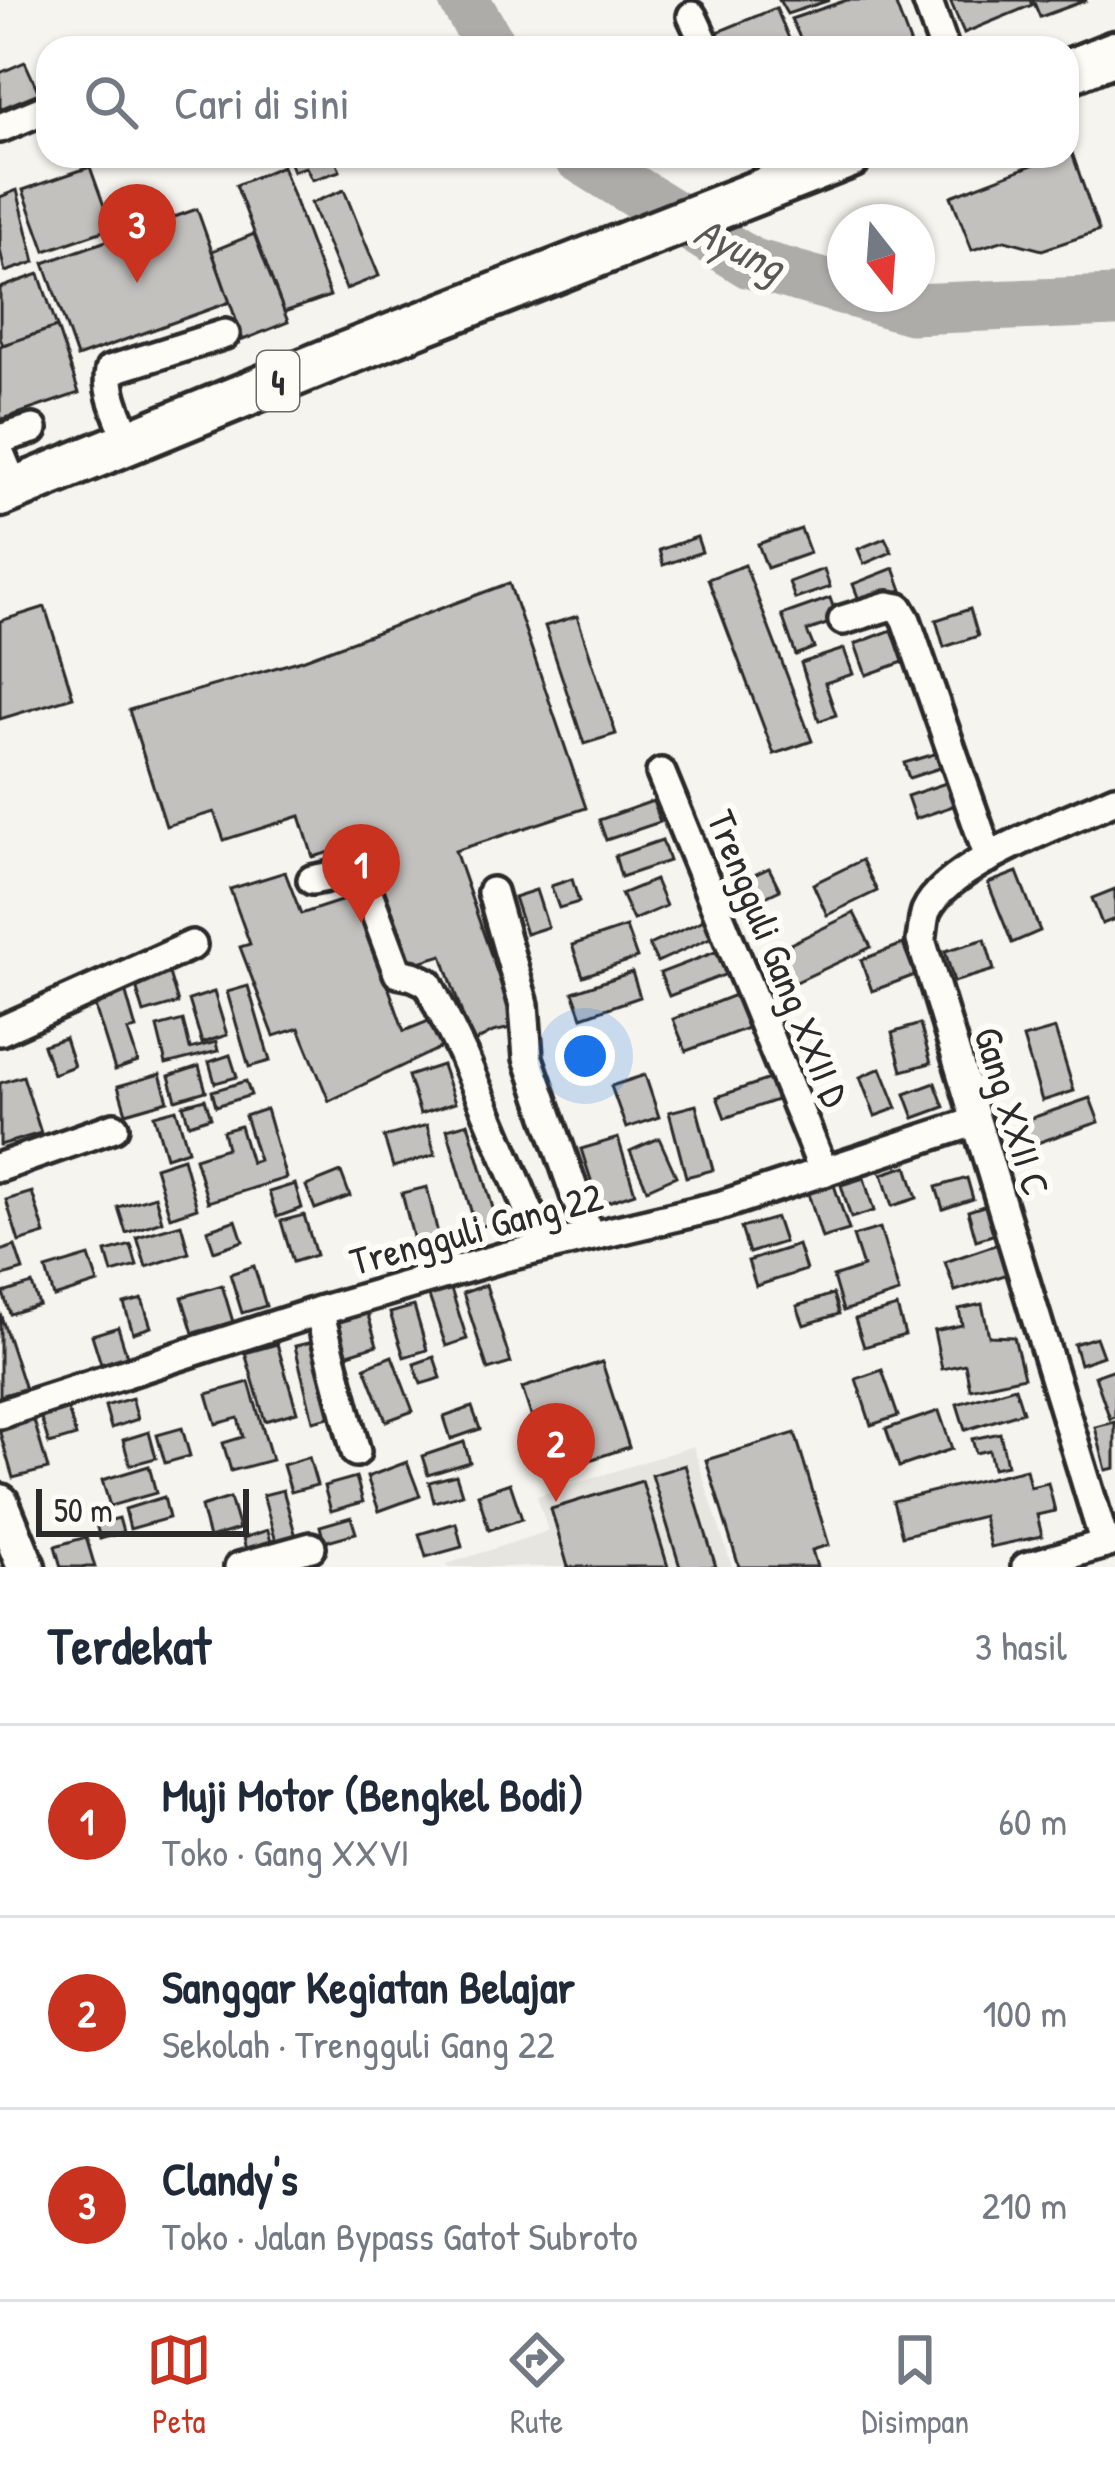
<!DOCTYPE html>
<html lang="id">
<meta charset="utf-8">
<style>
body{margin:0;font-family:"Patrick Hand",sans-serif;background:#f2f2f3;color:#1f2937}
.compass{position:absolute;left:827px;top:204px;width:108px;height:108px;border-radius:50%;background:#fff;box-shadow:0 3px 9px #0004;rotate:163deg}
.scale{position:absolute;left:36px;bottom:30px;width:213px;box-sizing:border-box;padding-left:12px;border:6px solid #2b2b2b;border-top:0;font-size:33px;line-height:42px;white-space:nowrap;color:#2b2b2b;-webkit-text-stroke:9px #fdfcf7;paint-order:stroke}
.you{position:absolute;left:585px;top:1056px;width:42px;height:42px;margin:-30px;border:9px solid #fff;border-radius:50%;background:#1a73e8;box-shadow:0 0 0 18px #1a73e833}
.badge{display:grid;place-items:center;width:78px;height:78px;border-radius:50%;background:#c8321e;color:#fff;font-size:39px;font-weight:700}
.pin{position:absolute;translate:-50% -99px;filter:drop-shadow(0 3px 6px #0008)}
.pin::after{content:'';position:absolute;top:63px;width:42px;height:36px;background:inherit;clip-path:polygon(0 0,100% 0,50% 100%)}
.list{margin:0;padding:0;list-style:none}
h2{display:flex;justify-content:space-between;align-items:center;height:156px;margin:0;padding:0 48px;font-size:51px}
h2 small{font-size:39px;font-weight:400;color:#747a83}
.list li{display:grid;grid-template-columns:78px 1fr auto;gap:36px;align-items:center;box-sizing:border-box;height:192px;padding:0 48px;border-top:3px solid #e0e1e3}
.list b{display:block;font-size:45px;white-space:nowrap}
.list p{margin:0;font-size:39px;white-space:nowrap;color:#747a83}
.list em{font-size:39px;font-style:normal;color:#747a83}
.icon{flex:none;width:66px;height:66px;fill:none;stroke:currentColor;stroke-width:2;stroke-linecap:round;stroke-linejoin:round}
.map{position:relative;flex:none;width:1115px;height:1567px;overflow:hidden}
.search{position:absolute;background:#fff;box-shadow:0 3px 9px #0004;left:36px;right:36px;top:36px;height:132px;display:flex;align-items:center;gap:30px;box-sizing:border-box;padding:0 42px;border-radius:36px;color:#747a83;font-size:45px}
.sheet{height:732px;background:#fff}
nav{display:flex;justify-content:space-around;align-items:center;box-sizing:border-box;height:168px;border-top:3px solid #e0e1e3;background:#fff;font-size:33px;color:#747a83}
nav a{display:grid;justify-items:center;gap:6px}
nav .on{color:#c8321e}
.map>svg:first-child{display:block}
.built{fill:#e6e5e0}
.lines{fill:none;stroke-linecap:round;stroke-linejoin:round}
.river{stroke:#adaca9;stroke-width:51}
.building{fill:#c2c1be;stroke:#2b2b2b;stroke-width:3}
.minor-casing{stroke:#2b2b2b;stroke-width:36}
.major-casing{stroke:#2b2b2b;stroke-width:45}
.highway-casing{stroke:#2b2b2b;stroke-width:51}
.minor{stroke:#fdfcf7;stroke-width:27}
.major{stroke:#fdfcf7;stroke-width:36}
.highway{stroke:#fdfcf7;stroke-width:42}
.labels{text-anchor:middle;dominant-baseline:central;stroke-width:12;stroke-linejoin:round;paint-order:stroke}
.shield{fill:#fdfcf7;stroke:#6a6a68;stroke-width:3}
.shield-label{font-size:36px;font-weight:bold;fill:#2b2b2b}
.street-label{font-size:39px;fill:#2b2b2b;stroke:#fdfcf7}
.water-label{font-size:42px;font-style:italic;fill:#585857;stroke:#fdfcf7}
</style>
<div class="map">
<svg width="1115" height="1567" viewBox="0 0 1115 1567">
<rect width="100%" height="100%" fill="#f5f4ef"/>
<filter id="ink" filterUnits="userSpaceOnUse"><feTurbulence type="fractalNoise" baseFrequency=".00833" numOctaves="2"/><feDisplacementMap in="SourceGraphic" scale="24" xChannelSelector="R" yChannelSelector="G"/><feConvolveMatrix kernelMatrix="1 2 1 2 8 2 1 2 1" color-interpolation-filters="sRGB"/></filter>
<g filter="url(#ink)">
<polygon class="built" points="693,1446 732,1567 716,1567 685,1465 652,1476 680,1567 668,1567 641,1482 551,1509 568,1567 448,1567 447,1564 548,1531 537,1496"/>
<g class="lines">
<g class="river">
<polyline points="464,0 492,48"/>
<polyline points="578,156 750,263 845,290"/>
<polyline points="858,294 911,309 1115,301"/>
</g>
</g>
<g class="building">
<polygon points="779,0 830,0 787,14"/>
<polygon points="847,0 894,0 912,48 805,48 791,19"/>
<polygon points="950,0 1030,0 1032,5 964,33"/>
<polygon points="1033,0 1087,0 1040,17"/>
<polygon points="776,8 793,48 721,48 715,33"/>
<polygon points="25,62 39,93 0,109 0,73"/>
<polygon points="1071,150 1099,231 1042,250 1005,240 972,250 951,196 1056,156 1067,156 1067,152"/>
<polygon points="287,156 334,156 340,171 312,180 306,167 293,171"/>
<polygon points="282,166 330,296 284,312 236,185"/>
<polygon points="90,167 112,228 45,251 23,190"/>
<polygon points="17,190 35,262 5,272 0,250 0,197"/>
<polygon points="344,190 379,276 346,289 311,203"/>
<polygon points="197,209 230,302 77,357 44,263"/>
<polygon points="254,234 288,322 243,340 212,251"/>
<polygon points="39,274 57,327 3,345 0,338 0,288"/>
<polygon points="57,327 79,393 0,420 0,346"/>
<polygon points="801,529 810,553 767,568 758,544"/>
<polygon points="697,537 702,552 663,565 659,550"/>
<polygon points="885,538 892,552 864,564 858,549"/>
<polygon points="745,565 812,741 774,754 708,579"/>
<polygon points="894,568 902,590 861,605 853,584"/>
<polygon points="824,569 830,587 795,599 789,582"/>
<polygon points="509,583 586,808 455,851 516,1027 493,1032 472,1043 442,955 406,966 368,861 354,866 348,847 313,857 300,816 224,840 214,812 166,826 129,710 302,660"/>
<polygon points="830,598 838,620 807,631 814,648 796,655 782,615"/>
<polygon points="45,607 73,697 0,719 0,621"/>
<polygon points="970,609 978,636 944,647 936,620"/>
<polygon points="577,616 616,734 584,744 545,626"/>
<polygon points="897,628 909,660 866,675 855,644"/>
<polygon points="844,649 853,674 825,683 836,715 819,721 801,663"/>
<polygon points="941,752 946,766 909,778 904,763"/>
<polygon points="949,782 956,805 915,819 907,796"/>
<polygon points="653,801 660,822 606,840 599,820"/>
<polygon points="662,840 669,861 621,877 615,856"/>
<polygon points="862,860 877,891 827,915 813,884"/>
<polygon points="769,868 780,890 742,908 731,886"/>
<polygon points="285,872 301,914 356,896 404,1031 436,1018 446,1045 329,1101 299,1028 274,1036 240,947 250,944 230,889"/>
<polygon points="1017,872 1040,931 1012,943 988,883"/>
<polygon points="572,879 579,902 559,908 551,886"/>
<polygon points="655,880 666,906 633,920 621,894"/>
<polygon points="1115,889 1115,919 1102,924 1092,898"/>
<polygon points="536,890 548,927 526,934 514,897"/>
<polygon points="854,913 871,947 794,983 778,950"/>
<polygon points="704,920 712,937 657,962 649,945"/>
<polygon points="626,927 637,958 583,976 572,945"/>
<polygon points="985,939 994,970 954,982 945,951"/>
<polygon points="903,944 915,975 872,991 861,960"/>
<polygon points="718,951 727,974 669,996 660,973"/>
<polygon points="168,970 178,1003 144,1013 134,980"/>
<polygon points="632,972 640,997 582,1017 573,992"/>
<polygon points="248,986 270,1061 249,1067 227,992"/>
<polygon points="125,990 136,1029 128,1031 138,1062 115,1070 93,1000"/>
<polygon points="214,992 227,1035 202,1043 189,1000"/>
<polygon points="740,993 753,1026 686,1051 673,1019"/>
<polygon points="183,1020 190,1049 216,1042 218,1051 166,1064 157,1027"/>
<polygon points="920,1024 931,1063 902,1071 892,1033"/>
<polygon points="1055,1029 1074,1091 1042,1101 1023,1038"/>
<polygon points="65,1038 74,1066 53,1074 43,1045"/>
<polygon points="230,1055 237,1077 215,1083 209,1062"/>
<polygon points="442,1065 455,1103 420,1114 408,1076"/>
<polygon points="199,1066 206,1091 176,1100 169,1076"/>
<polygon points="881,1068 897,1108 875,1116 860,1077"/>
<polygon points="160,1074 168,1101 126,1113 118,1086"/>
<polygon points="645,1075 659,1117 626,1128 611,1086"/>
<polygon points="23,1076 41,1133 0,1145 0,1083"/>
<polygon points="775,1077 782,1098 725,1118 717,1097"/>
<polygon points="246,1081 251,1095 216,1106 212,1091"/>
<polygon points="935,1083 944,1107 914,1118 905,1094"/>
<polygon points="1090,1098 1099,1122 1031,1145 1023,1121"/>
<polygon points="205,1099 211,1117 189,1124 183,1105"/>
<polygon points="696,1105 713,1170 686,1177 669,1112"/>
<polygon points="176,1109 188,1150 166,1157 154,1115"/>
<polygon points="266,1109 286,1178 208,1202 195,1158 227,1148 223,1131 240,1126 251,1163 259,1160 245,1116"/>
<polygon points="468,1123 497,1222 476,1228 447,1129"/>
<polygon points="427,1125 435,1155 393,1167 384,1137"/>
<polygon points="618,1138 635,1193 599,1205 581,1149"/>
<polygon points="659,1138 676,1176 647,1189 630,1151"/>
<polygon points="183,1158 197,1208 170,1217 155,1167"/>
<polygon points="907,1166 917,1198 892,1206 882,1174"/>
<polygon points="341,1172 350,1196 315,1209 306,1186"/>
<polygon points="864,1178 874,1211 851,1218 841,1185"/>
<polygon points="967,1178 973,1199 943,1209 936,1187"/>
<polygon points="295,1184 302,1208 277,1217 269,1192"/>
<polygon points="834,1185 849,1230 822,1238 808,1193"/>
<polygon points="427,1187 441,1247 417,1253 402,1193"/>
<polygon points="32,1192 45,1234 19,1242 6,1200"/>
<polygon points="155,1196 162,1221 126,1233 118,1207"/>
<polygon points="990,1204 999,1233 976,1240 968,1211"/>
<polygon points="304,1215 316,1255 293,1262 281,1221"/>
<polygon points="776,1218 784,1242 749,1253 741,1228"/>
<polygon points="236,1220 243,1241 214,1251 207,1230"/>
<polygon points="181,1224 189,1253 146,1267 137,1237"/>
<polygon points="880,1228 899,1293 843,1311 833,1277 863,1267 853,1236"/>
<polygon points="998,1244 1008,1274 955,1291 945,1262"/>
<polygon points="131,1245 137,1266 112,1273 106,1252"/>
<polygon points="798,1245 806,1270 756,1286 748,1261"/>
<polygon points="15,1246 23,1270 0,1277 0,1251"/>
<polygon points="89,1256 98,1283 54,1297 46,1269"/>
<polygon points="254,1266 266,1306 242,1313 230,1274"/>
<polygon points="32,1284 39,1305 10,1314 3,1293"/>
<polygon points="222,1285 233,1322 193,1333 182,1297"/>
<polygon points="486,1285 511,1363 488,1370 463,1293"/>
<polygon points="450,1286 467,1339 446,1346 428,1293"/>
<polygon points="833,1294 839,1314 804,1325 797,1306"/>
<polygon points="142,1299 151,1327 133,1333 124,1304"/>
<polygon points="982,1304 989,1336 1014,1337 1024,1377 970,1389 965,1364 942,1369 934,1331 962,1325 959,1309"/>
<polygon points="414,1306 427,1350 404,1357 390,1313"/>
<polygon points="897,1307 905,1335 864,1347 855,1319"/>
<polygon points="367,1312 377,1345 342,1356 332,1323"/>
<polygon points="0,1313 25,1389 0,1396"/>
<polygon points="118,1327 128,1359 102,1367 92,1335"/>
<polygon points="1096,1337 1103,1356 1080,1364 1074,1344"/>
<polygon points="320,1340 338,1415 313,1421 295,1346"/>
<polygon points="277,1344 297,1412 265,1421 245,1353"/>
<polygon points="392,1356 413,1411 386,1421 365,1367"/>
<polygon points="434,1357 441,1378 421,1384 414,1364"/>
<polygon points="602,1362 629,1447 550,1473 522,1388"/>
<polygon points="1115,1369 1115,1417 1110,1419 1095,1376"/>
<polygon points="882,1370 898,1416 871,1425 856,1379"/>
<polygon points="249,1382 272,1460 231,1471 223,1443 243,1437 238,1418 216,1424 207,1394"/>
<polygon points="1015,1387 1023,1412 965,1430 957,1404"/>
<polygon points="132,1398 138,1419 111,1428 105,1406"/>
<polygon points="67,1406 76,1436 49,1444 40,1414"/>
<polygon points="472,1407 480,1429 451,1439 444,1417"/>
<polygon points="31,1410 48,1469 13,1478 0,1433 0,1419"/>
<polygon points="939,1411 952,1449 899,1467 886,1429"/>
<polygon points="1115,1422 1115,1468 1106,1470 1095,1427"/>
<polygon points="182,1428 190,1456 165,1463 157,1435"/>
<polygon points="149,1432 156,1458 130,1465 123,1440"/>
<polygon points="795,1433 829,1545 812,1550 817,1567 739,1567 706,1460"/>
<polygon points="1000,1433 1007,1465 993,1468 989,1450 976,1453 972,1439"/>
<polygon points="464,1442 470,1462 428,1475 422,1456"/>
<polygon points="309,1457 317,1485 291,1492 283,1465"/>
<polygon points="407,1462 420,1496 379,1511 367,1477"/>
<polygon points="685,1465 716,1567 680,1567 652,1475"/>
<polygon points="149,1466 156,1493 110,1506 102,1480"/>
<polygon points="1026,1469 1030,1487 1048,1483 1055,1511 1037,1515 1042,1536 990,1547 983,1516 902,1536 893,1501"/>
<polygon points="456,1475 462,1494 434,1502 429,1482"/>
<polygon points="356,1477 363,1502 331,1511 324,1486"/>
<polygon points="642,1481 668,1567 568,1567 551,1509"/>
<polygon points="510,1483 522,1519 489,1530 478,1494"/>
<polygon points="283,1490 298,1544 278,1549 263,1495"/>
<polygon points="164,1497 169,1518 130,1529 125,1509"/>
<polygon points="230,1498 239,1529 209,1538 201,1507"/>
<polygon points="351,1517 356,1533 324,1542 320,1526"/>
<polygon points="119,1518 123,1532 100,1539 96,1524"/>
<polygon points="456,1523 462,1547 426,1557 419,1534"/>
<polygon points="268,1530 273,1550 248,1558 243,1538"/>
<polygon points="86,1537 95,1567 61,1567 55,1546"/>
</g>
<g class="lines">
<defs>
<g id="minor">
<polyline points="927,0 944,48"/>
<polyline points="692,16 707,48"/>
<polyline points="0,128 48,108"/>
<path d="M129,442C121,420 105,392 110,370L225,334"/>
<polyline points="0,444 3,438 33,429"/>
<polyline points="0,453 15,489"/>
<polyline points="843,620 888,606 899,608 906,620 989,858"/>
<polyline points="661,773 824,1172"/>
<polyline points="312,880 346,873 364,882 398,973 413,976 428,983 462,1053 544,1247"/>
<polyline points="492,892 524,1005 528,1058 589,1235"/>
<polyline points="0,1031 192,945"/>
<polyline points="0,1167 114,1127"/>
<polyline points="319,1311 356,1452"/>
<polyline points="0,1414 319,1311 504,1257 719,1206 974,1122"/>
<path d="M1105,1544L921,940C923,931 923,919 926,911C947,864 1068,821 1115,799"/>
<polyline points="239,1567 311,1547"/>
<polyline points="1026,1567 1115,1541"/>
</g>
<polyline id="major" points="0,1503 26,1567"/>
<g id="highway">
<polyline points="1067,72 1115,53"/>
<polyline points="0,495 337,357 850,156"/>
</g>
</defs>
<use href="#minor" class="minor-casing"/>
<use href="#major" class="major-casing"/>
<use href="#highway" class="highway-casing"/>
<use href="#minor" class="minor"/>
<use href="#major" class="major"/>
<use href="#highway" class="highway"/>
</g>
</g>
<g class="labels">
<rect class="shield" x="257" y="351" width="42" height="60" rx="9"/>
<g class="shield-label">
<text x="278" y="381">4</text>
</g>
<g class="street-label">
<text transform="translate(779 958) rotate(68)">Trengguli Gang XXII D</text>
<text transform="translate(1013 1111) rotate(73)">Gang XXII C</text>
<text transform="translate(476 1228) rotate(-15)">Trengguli Gang 22</text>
</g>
<g class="water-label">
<text transform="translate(740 248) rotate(26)">Ayung</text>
</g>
</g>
</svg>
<svg class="compass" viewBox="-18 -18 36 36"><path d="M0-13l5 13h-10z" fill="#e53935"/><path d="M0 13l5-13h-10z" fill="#747a83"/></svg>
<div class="scale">50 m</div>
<div class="you"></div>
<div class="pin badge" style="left:361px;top:923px">1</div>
<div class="pin badge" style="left:556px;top:1502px">2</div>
<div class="pin badge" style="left:137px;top:283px">3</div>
<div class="search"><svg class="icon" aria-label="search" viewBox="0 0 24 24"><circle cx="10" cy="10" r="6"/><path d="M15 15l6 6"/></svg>Cari di sini</div>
</div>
<section class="sheet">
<h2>Terdekat<small>3 hasil</small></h2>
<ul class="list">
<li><span class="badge">1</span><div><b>Muji Motor (Bengkel Bodi)</b><p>Toko · Gang XXVI</p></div><em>60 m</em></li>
<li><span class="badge">2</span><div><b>Sanggar Kegiatan Belajar</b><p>Sekolah · Trengguli Gang 22</p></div><em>100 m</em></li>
<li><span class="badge">3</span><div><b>Clandy's</b><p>Toko · Jalan Bypass Gatot Subroto</p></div><em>210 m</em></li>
</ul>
</section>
<nav>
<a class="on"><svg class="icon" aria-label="map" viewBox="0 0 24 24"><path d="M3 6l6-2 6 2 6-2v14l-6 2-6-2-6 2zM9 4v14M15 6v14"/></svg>Peta</a>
<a><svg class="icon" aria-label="directions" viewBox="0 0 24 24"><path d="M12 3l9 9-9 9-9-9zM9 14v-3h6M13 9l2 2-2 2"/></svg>Rute</a>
<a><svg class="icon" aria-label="saved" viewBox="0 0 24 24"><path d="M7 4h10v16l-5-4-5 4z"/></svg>Disimpan</a>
</nav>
